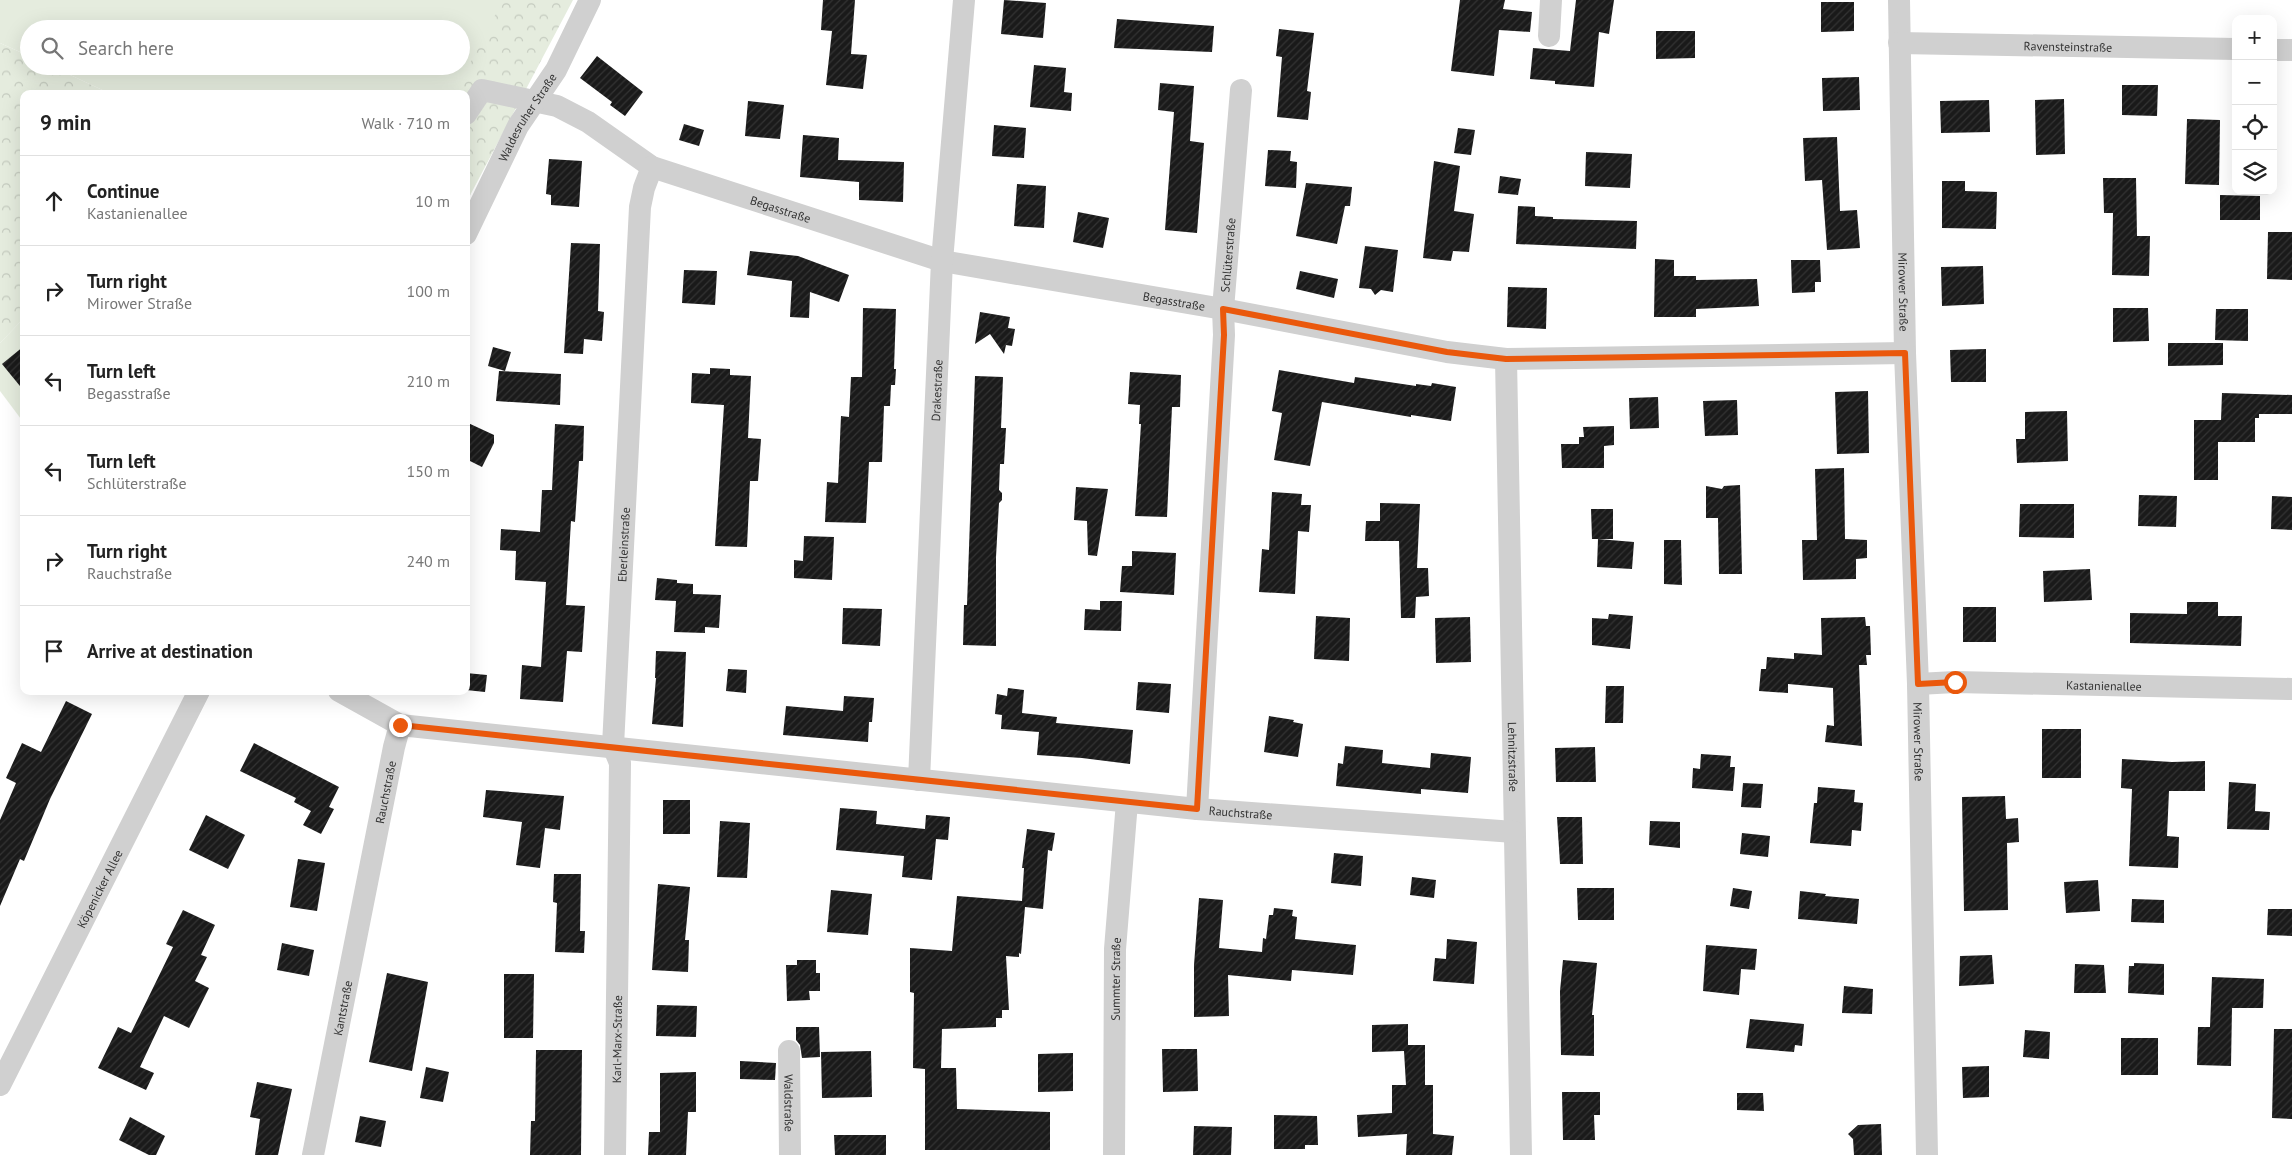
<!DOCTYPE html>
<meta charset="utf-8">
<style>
body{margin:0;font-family:"PT Sans",sans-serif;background:#f2f2f2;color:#222}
.controls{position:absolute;right:15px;top:15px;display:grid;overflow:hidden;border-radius:10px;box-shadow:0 5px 20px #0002}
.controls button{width:45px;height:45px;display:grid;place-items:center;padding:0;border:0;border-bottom:1px solid #e0e0e0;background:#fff;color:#222;font:25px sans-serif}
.stop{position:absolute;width:15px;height:15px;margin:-11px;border:4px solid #ea580c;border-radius:50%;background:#fff}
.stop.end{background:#ea580c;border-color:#fff;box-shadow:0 1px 5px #0008}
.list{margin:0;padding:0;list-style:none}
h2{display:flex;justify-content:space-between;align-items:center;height:65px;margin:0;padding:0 20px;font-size:21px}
h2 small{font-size:16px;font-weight:400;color:#767676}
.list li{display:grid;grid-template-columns:32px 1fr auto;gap:15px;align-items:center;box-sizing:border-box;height:90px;padding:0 20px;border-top:1px solid #e0e0e0}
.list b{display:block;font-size:19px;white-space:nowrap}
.list p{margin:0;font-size:16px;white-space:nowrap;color:#767676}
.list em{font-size:16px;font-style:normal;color:#767676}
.icon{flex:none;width:28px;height:28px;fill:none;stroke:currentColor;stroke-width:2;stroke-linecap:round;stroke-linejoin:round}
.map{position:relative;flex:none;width:2292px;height:1155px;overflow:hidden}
.search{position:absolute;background:#fff;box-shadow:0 5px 20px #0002;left:20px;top:20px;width:450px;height:55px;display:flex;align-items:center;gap:12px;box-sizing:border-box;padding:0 18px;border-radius:28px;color:#767676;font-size:19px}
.panel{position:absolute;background:#fff;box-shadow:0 5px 20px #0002;left:20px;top:90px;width:450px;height:605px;border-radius:10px}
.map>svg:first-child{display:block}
.forest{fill:url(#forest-crowns)}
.pitch{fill:#e5ecde}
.building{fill:url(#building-hatch)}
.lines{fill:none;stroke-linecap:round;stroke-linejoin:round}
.minor{stroke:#d0d0d0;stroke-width:22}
.route{stroke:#ea580c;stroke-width:6}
.labels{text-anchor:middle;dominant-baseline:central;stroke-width:5;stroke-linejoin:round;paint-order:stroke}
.street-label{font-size:12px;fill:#333;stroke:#fff}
</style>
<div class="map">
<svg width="2292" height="1155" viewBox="0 0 2292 1155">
<defs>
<pattern id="forest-crowns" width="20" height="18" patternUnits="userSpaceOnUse" patternTransform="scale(1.25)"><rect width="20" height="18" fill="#e5ecde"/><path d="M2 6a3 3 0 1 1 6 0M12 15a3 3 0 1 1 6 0" fill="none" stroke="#c5cbbf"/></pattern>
<pattern id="building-hatch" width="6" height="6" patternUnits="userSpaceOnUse" patternTransform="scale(1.25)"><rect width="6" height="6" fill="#1a1a1a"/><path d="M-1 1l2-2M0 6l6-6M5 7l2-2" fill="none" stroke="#333"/></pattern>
</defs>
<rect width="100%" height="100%" fill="#fff"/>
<g class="forest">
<polygon points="500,0 573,0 466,203 466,94 449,94"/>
<polygon points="0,43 29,56 29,66 51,66 111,94 24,94 24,318 0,343"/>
</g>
<g class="pitch">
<polygon points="0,0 503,0 454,94 111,94 51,66 461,66 461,29 29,29 29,56 0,43"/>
<polygon points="24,318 24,423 0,391 0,343"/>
</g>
<g class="building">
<polygon points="823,0 855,0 851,54 867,55 863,89 826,85 832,31 821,30"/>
<polygon points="1004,0 1046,3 1043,38 1001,34"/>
<polygon points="1460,0 1505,0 1503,9 1532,12 1530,32 1499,30 1494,76 1451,71"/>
<polygon points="1576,0 1614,0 1609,34 1599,32 1594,87 1555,84 1555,81 1530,79 1533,48 1570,51"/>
<polygon points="1821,2 1854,2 1854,31 1821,32"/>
<polygon points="1117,19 1214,26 1212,52 1114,48"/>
<polygon points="1279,29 1314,33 1307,91 1311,92 1308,120 1277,117 1282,57 1276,56"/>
<polygon points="1656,31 1695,31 1695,58 1656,59"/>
<polygon points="597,56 643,92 625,116 610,105 612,102 580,78"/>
<polygon points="1034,65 1066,68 1064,92 1072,93 1071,111 1030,107"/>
<polygon points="1859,77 1860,110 1823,111 1822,78"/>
<polygon points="1160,83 1194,86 1190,141 1204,143 1197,233 1165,230 1174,112 1158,110"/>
<polygon points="2122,85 2158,85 2157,116 2122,115"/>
<polygon points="2064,99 2065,154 2036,155 2035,100"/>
<polygon points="1989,100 1990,132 1941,133 1940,101"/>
<polygon points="748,101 784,105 780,139 745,136"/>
<polygon points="2187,119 2220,120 2219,185 2185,184"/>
<polygon points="684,124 704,130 699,146 679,140"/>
<polygon points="994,125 1026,128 1024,158 992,156"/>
<polygon points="1458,128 1475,130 1471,155 1454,153"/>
<polygon points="803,135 839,138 838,160 904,162 903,202 859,200 859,182 800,177"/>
<polygon points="1837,137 1840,211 1857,210 1860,248 1827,250 1822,180 1805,181 1803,138"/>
<polygon points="1268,150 1291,151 1290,161 1297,162 1296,188 1265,186"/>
<polygon points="1586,152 1632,154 1630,188 1585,186"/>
<polygon points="549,159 582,161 579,207 551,205 551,195 546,194"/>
<polygon points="1434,161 1460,166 1454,211 1474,214 1469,252 1453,251 1451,261 1423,258"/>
<polygon points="1500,176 1521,179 1518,195 1498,193"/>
<polygon points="2103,178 2136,178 2137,236 2150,236 2149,276 2112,275 2113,213 2104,213"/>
<polygon points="1942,181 1965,181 1965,191 1997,192 1996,229 1942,228"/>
<polygon points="1306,183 1352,187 1350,206 1345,206 1337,244 1296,236"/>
<polygon points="1017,184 1046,186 1044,228 1014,226"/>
<polygon points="2220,195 2260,196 2260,220 2220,220"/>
<polygon points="1518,206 1535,207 1535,216 1553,217 1553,219 1637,221 1636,249 1516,244"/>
<polygon points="1078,212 1109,218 1103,248 1073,242"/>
<polygon points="2268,232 2292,232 2292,280 2267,279"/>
<polygon points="571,243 600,244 598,311 604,312 602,341 584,339 583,354 564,353"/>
<polygon points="1365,246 1398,250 1393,292 1381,290 1375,295 1371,289 1359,288"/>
<polygon points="750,251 798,256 849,275 839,302 810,292 809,318 790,317 792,281 747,275"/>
<polygon points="1655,259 1674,260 1674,276 1696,276 1696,280 1757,279 1759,306 1696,309 1696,317 1654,317"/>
<polygon points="1791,260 1820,260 1821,282 1815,282 1815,292 1792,293"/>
<polygon points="1983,266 1984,304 1942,306 1941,267"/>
<polygon points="684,270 717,271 715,305 682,303"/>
<polygon points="1300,271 1338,279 1334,298 1296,289"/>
<polygon points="1508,287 1547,288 1546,329 1507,327"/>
<polygon points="863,308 896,309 894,369 896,369 895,385 891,385 890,406 884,406 882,462 869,462 866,523 825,522 827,482 838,483 841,416 849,417 851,377 862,377"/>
<polygon points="2113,308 2148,308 2149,341 2113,342"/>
<polygon points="2216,309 2248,309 2248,341 2215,340"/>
<polygon points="980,312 1010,317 1008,328 1015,329 1012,346 1006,345 1004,354 990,334 975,344"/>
<polygon points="2168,343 2223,343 2223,365 2168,366"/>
<polygon points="24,346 24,391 2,364"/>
<polygon points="493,347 511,352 505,371 488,366"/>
<polygon points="1986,349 1986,382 1951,382 1950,350"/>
<polygon points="710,368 730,369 730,375 751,376 748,438 761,439 758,481 750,481 747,547 715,546 724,405 691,403 692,373 710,374"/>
<polygon points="1279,370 1354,383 1355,377 1416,386 1416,384 1431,386 1432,383 1456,387 1451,421 1411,415 1411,417 1322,402 1310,466 1274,460 1282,413 1272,411"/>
<polygon points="499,371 561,374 560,405 496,401"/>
<polygon points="1130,372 1181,375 1180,407 1172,407 1167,517 1135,516 1141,424 1139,424 1140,405 1128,404"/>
<polygon points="975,376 1003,377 1001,428 1006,428 1004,464 1000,464 999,490 1002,493 1002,500 999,503 996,557 996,646 963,645 964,605 967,605"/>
<polygon points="1868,391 1869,453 1837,454 1835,392"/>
<polygon points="2222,393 2292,395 2292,414 2259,414 2259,418 2255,418 2255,442 2218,442 2218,480 2194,480 2194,420 2221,420"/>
<polygon points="1658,397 1659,428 1630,429 1629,398"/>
<polygon points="1737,400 1738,435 1705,436 1703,401"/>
<polygon points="2067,411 2068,461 2017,463 2016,439 2025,439 2025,412"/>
<polygon points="466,422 494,435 494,443 482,467 466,459"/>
<polygon points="555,424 584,426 583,461 579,461 575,522 571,521 566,605 585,606 582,652 567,651 563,702 520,699 522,665 541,667 546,582 515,580 516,551 500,550 501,529 540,532 542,490 552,490"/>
<polygon points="1614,426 1614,445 1604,446 1604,468 1562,468 1561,444 1579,444 1579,437 1584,437 1583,427"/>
<polygon points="1844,468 1845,539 1867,540 1867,558 1856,559 1856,579 1803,580 1802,540 1817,540 1815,469"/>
<polygon points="1740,485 1742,574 1719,574 1718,518 1706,518 1706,486 1722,489 1724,486"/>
<polygon points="1076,487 1108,489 1097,556 1088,555 1087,521 1074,520"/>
<polygon points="1272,492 1302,494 1301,505 1311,505 1309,532 1298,531 1295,594 1259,592 1262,549 1269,550"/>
<polygon points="2139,495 2177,496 2176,527 2138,526"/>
<polygon points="2272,496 2292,497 2292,530 2271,529"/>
<polygon points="1380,503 1420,504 1417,568 1428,568 1429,596 1416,597 1415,618 1401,618 1399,541 1365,541 1366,521 1380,521"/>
<polygon points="2020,504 2074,504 2074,538 2019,537"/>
<polygon points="1591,509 1613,509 1613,539 1592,539"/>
<polygon points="804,536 834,537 832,580 794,578 794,560 803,561"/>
<polygon points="1598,539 1634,542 1632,569 1597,567"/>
<polygon points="1664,540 1681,540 1682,585 1664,584"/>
<polygon points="1132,551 1176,553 1174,595 1120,592 1122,566 1132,566"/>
<polygon points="2090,569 2092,600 2044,602 2043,571"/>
<polygon points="657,578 677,580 677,583 693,584 693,594 721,595 719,628 705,627 705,633 674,632 676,601 655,600"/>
<polygon points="1100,601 1122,601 1121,631 1084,630 1085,609 1100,610"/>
<polygon points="2187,602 2218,602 2218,616 2242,616 2241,646 2130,643 2130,613 2187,614"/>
<rect x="1963" y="607" width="33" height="35"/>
<polygon points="843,608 882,609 880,646 842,644"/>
<polygon points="1609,614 1633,616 1630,649 1592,645 1592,618 1608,619"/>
<polygon points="1316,616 1350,618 1349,661 1314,659"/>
<polygon points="1470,617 1471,662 1436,663 1435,618"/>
<polygon points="1865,617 1866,626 1870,626 1871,655 1866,655 1867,665 1859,665 1862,746 1825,742 1827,725 1834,726 1833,688 1788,684 1788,693 1759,691 1761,669 1766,669 1767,657 1794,659 1794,653 1822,655 1821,618"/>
<polygon points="656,651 686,652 683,727 652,724 656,678 655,678"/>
<polygon points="728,669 747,670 746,693 726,691"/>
<polygon points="466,673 487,675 485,692 466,690"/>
<polygon points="1138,682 1171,684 1169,713 1136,710"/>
<polygon points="1606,686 1624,686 1623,723 1605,723"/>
<polygon points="1008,688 1024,690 1022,713 1057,717 1056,723 1133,730 1130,764 1082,758 1037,755 1039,732 1001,729 1002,715 995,714 997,694 1007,696"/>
<polygon points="844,696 874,698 872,722 869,722 868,742 783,735 786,706 843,711"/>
<polygon points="66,701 92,714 50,799 24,861 20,859 0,906 0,820 16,783 6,778 22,743 41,752"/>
<polygon points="1269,716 1294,720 1293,722 1303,724 1298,757 1264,752"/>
<rect x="2042" y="729" width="39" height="49"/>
<polygon points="254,743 339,787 329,807 334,809 321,834 303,825 311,811 294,802 296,798 240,771"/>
<polygon points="1345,746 1383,750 1382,763 1430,768 1431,753 1471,757 1468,793 1421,789 1421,794 1336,786 1338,763 1343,764"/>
<polygon points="1595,747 1596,782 1556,782 1555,748"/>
<polygon points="1701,754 1731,756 1730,767 1735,767 1733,791 1692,788 1693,768 1700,769"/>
<polygon points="2122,759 2172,762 2205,761 2205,791 2169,791 2167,836 2179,837 2178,868 2129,866 2132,789 2121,788"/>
<polygon points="2229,782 2256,784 2255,811 2270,812 2269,830 2227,829"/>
<polygon points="1743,783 1763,784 1761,808 1741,807"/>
<polygon points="1818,787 1855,790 1854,802 1863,803 1861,831 1852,830 1851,846 1810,843 1814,803 1817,803"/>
<polygon points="486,790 564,796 560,830 545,828 540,868 516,865 522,822 483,817"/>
<polygon points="2005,796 2006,819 2018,818 2019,842 2007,843 2008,910 1964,911 1962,797"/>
<rect x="663" y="800" width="27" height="34"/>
<polygon points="840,808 877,811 876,824 925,829 926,815 950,817 948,840 936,839 932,880 902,877 904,856 836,850"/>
<polygon points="206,815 245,835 228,869 189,850"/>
<polygon points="1557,817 1582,817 1583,864 1560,864"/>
<polygon points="720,821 750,823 747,878 717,877"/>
<polygon points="1650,821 1680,822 1680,848 1649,845"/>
<polygon points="1027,829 1055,833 1052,851 1048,850 1043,909 1025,907 1021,954 1019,953 1019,957 1006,956 1009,1010 1002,1010 1002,1018 996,1018 996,1027 942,1029 941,1068 956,1068 957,1109 1050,1112 1050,1150 925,1150 925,1069 913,1068 914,993 910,992 910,948 952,951 957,896 1022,901 1024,868 1022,868"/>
<polygon points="1742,833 1770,836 1768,857 1740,854"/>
<polygon points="1334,853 1363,856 1361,886 1331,883"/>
<polygon points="298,859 325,863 317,911 290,907"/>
<polygon points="554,874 581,874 580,931 585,931 584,953 555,952 557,903 553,902"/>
<polygon points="1412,877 1436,880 1434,898 1410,895"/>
<polygon points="2098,880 2100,911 2066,913 2064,882"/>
<polygon points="658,884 690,887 685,940 689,940 688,972 652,970"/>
<polygon points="1577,888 1614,888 1614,920 1578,920"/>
<polygon points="1733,888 1752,891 1749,909 1730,906"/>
<polygon points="831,890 872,894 868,935 827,932"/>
<polygon points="1800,891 1826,894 1825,896 1859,899 1857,924 1798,919"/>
<polygon points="1199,898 1223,900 1219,948 1262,952 1263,938 1266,939 1269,915 1273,915 1274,908 1293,910 1292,916 1297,917 1295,939 1356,945 1353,975 1292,970 1291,981 1228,975 1229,1016 1194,1017 1194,965"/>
<polygon points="2132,899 2164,900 2164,923 2131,922"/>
<polygon points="2268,909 2292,909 2292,936 2267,935"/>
<polygon points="183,910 215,925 201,955 207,957 195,981 209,988 189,1028 164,1016 140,1067 154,1073 146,1090 98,1068 118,1027 131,1033 173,947 166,944"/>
<polygon points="1447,939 1477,942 1474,984 1433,981 1435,958 1446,959"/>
<polygon points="282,943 314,950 309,976 277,970"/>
<polygon points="1706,945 1757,949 1755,970 1741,969 1739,995 1703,991"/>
<polygon points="1992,955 1994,984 1959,986 1960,956"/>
<polygon points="797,960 816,960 816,973 820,973 820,991 809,991 810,1000 787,1001 786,965 797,965"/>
<polygon points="1563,960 1597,963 1592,1015 1594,1015 1594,1056 1561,1055 1560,991"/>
<polygon points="2134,963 2164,964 2164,995 2128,993 2129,966 2134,966"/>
<polygon points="2075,964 2104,965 2106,993 2074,993"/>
<polygon points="387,973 428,982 412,1071 369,1062"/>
<polygon points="504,974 534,974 533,1038 504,1038"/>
<polygon points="2212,977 2264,979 2263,1008 2232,1008 2231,1066 2197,1065 2198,1027 2210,1027"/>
<polygon points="1844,986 1873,989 1872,1014 1842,1013"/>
<polygon points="657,1005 697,1006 696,1037 656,1036"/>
<polygon points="1750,1019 1804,1024 1802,1046 1795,1045 1794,1052 1746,1048"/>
<polygon points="1408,1024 1408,1045 1425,1045 1425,1085 1433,1085 1433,1134 1454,1136 1452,1155 1406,1155 1407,1134 1358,1137 1357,1115 1392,1113 1392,1085 1406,1085 1404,1051 1372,1052 1372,1025"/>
<polygon points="796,1027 819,1027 820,1057 802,1058 800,1045 796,1040"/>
<polygon points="2274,1029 2292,1029 2292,1119 2272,1118"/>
<polygon points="2025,1030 2050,1032 2049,1059 2023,1057"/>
<rect x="2121" y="1038" width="37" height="37"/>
<polygon points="1162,1049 1197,1049 1198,1091 1163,1092"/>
<polygon points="536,1050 582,1050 581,1155 530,1155 531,1121 535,1121"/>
<polygon points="871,1051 872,1097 822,1098 821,1052"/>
<polygon points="1073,1053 1073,1091 1038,1092 1038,1054"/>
<polygon points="740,1061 776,1063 775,1080 740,1079"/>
<polygon points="1989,1066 1989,1097 1963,1098 1962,1067"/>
<polygon points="426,1067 449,1072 443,1102 420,1098"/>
<polygon points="696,1072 696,1112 688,1112 686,1155 648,1155 649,1132 660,1132 660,1073"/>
<polygon points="257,1082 292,1089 278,1155 255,1155 260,1119 250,1117"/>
<polygon points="1562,1092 1600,1092 1600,1115 1594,1115 1595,1140 1563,1140"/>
<polygon points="1737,1093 1763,1093 1764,1111 1737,1110"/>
<polygon points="1274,1115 1317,1116 1318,1145 1305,1145 1305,1149 1274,1149"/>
<polygon points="360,1116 386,1121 381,1147 355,1142"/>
<polygon points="130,1117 165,1136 156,1155 149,1155 119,1140"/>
<polygon points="1881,1124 1882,1155 1854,1155 1853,1139 1848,1134 1858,1125"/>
<polygon points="1194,1126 1232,1127 1231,1155 1193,1155"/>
<polygon points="834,1135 886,1135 886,1155 835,1155"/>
</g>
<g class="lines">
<g class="minor">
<path id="s1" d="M1899,0L1905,353L1918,684L1927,1155"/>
<polyline points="1549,36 1551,0"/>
<path id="s2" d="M1899,43L2236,49"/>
<polyline points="2273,50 2292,50"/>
<path id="s3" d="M466,114L482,90L557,106L588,122L652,167L942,261L1223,309L1447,352L1506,359L1905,353"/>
<path id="s4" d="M466,234L518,126L556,70L590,0"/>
<path id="s5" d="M1506,359L1521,1155"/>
<path id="s6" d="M1918,684L1955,682L2292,689"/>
<path id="s7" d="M339,691L400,725L1197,809L1514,832"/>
<path id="s8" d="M919,780L942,261L964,0"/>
<path id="s9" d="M1197,809L1224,335L1223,309L1241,90"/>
<path id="s10" d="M789,1051L790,1155"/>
<path id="s11" d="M0,1085L199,691"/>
<path id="s12" d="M313,1155L394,747L400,725"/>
<path id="s13" d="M615,1155L620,763L613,746L640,207L644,188L652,167"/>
<path id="s14" d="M1114,1155L1115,949L1127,802"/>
</g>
</g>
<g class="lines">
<polyline class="route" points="400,725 1197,809 1224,335 1223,309 1447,352 1506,359 1905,353 1918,684 1955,682"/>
</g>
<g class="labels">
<g class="street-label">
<text stroke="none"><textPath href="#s2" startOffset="169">Ravensteinstraße</textPath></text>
<text stroke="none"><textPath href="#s4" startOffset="132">Waldesruher Straße</textPath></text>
<text stroke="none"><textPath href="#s3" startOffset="354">Begasstraße</textPath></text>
<text stroke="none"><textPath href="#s9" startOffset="555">Schlüterstraße</textPath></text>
<text stroke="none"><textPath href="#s1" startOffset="292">Mirower Straße</textPath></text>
<text stroke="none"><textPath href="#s3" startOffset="759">Begasstraße</textPath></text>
<text stroke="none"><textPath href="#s8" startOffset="390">Drakestraße</textPath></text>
<text stroke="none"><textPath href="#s13" startOffset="612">Eberleinstraße</textPath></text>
<text stroke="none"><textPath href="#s6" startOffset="186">Kastanienallee</textPath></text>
<text stroke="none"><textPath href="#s1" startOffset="742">Mirower Straße</textPath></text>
<text stroke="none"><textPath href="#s5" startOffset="398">Lehnitzstraße</textPath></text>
<text stroke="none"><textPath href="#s12" startOffset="370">Rauchstraße</textPath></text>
<text stroke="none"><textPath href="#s7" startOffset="915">Rauchstraße</textPath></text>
<text stroke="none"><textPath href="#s11" startOffset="220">Köpenicker Allee</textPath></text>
<text stroke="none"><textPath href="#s14" startOffset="176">Summter Straße</textPath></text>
<text stroke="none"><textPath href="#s12" startOffset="150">Kantstraße</textPath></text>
<text stroke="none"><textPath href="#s13" startOffset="116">Karl-Marx-Straße</textPath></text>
<text stroke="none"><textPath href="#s10" startOffset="52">Waldstraße</textPath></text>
</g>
</g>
</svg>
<div class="controls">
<button>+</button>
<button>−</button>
<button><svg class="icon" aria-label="locate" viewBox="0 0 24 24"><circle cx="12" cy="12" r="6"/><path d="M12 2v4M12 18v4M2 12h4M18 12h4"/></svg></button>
<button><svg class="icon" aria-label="layers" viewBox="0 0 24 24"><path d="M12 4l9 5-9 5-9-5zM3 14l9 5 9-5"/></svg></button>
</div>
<div class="stop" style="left:1955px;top:682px"></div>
<div class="stop end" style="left:400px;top:725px"></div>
<div class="search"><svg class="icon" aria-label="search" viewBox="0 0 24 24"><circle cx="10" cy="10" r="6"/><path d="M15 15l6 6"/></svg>Search here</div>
<section class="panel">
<h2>9 min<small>Walk · 710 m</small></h2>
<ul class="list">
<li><svg class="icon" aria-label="ahead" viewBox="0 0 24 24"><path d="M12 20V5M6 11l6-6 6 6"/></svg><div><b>Continue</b><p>Kastanienallee</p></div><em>10 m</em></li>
<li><svg class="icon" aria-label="right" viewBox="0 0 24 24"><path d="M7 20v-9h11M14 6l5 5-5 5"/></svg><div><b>Turn right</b><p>Mirower Straße</p></div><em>100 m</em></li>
<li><svg class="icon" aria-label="left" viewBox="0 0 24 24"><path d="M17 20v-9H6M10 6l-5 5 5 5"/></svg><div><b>Turn left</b><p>Begasstraße</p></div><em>210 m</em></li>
<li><svg class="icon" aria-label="left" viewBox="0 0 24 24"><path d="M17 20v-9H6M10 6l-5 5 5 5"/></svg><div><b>Turn left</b><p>Schlüterstraße</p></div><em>150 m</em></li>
<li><svg class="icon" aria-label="right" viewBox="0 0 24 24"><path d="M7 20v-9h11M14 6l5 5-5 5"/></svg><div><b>Turn right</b><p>Rauchstraße</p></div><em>240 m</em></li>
<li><svg class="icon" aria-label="arrive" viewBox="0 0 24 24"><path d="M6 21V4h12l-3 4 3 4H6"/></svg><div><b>Arrive at destination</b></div></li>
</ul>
</section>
</div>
